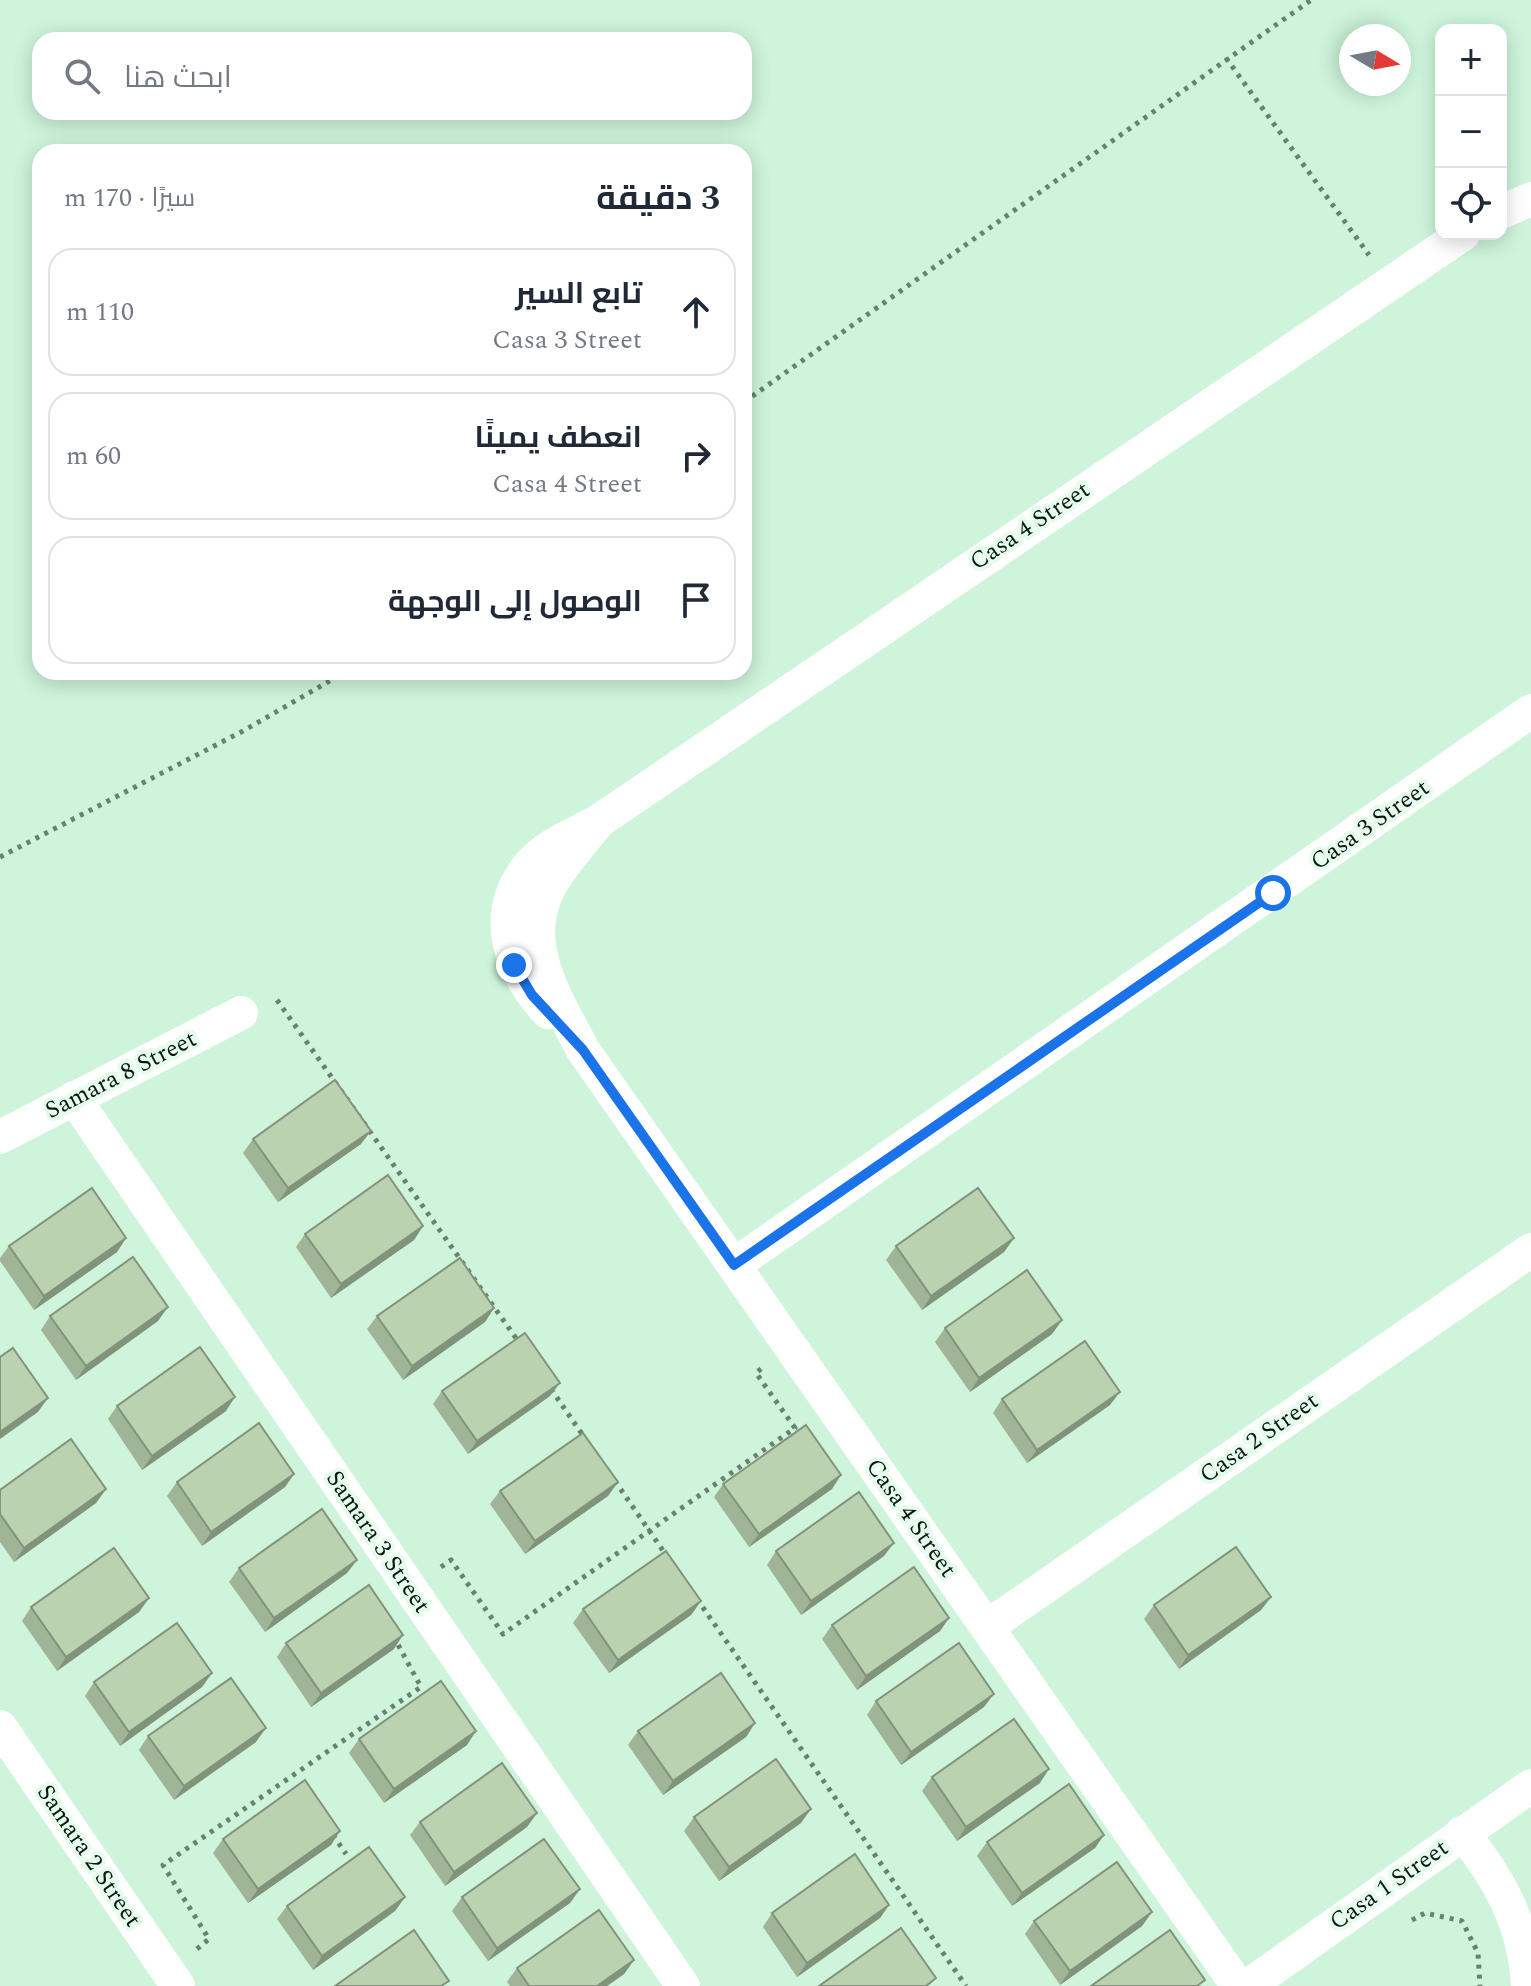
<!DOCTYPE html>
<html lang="ar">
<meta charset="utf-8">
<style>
body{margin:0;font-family:Spectral,Cairo,serif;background:#f2f2f3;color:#1f2937;direction:rtl}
.controls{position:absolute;right:24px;top:24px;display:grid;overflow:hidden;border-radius:16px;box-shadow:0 4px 20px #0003}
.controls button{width:72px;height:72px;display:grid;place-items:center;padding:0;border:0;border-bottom:2px solid #e0e1e3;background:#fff;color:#1f2937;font:40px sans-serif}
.compass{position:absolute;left:1339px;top:24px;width:72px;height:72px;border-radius:50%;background:#fff;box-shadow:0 4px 20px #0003;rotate:100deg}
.stop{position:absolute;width:24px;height:24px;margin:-18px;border:6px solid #1a73e8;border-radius:50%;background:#fff}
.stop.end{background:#1a73e8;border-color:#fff;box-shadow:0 2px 8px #0008}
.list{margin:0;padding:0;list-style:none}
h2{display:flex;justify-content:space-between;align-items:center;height:104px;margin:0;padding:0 32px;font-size:34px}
h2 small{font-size:26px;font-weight:400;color:#747a83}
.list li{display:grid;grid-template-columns:52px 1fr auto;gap:24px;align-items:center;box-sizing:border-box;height:128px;margin:0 16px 16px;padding:0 16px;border:2px solid #e0e1e3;border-radius:24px}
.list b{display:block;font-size:30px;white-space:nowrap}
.list p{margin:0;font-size:26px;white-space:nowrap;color:#747a83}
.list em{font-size:26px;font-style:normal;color:#747a83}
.icon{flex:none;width:44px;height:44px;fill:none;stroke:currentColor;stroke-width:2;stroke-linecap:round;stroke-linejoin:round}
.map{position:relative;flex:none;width:1531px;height:1986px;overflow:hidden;direction:ltr}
.search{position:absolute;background:#fff;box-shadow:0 4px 20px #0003;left:32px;top:32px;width:720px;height:88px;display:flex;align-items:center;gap:20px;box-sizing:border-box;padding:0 28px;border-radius:24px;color:#747a83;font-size:30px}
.panel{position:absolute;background:#fff;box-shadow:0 4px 20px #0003;left:32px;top:144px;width:720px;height:536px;border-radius:24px;direction:rtl}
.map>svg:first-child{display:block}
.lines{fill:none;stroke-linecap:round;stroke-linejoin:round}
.path{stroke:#688271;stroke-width:5;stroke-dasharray:4 6;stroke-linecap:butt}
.street{stroke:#fff;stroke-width:34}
.wall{fill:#a0b597}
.shaded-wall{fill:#82937b}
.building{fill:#bad2b0;stroke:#82937b;stroke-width:2}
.route{stroke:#1a73e8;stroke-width:10}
.labels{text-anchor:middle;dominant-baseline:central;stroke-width:8;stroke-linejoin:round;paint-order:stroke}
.street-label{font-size:24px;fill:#0a180f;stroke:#e6fdee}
</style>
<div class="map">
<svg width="1531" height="1986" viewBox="0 0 1531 1986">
<rect width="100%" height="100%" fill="#cef4db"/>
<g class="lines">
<g class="path">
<polyline points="1226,58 1369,255"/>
<polyline points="744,402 1311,0"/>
<polyline points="0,857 243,731 345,672"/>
<polyline points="277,1000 518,1341"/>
<polyline points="551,1389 584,1437"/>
<polyline points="615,1481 666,1555"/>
<polyline points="441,1567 451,1560 503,1634 795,1428 756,1373 762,1368"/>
<polyline points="697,1599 966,1986"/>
<polyline points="333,1835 346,1854"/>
<polyline points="1412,1920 1425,1913 1462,1921 1478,1953 1480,1986"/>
<polyline points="197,1949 209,1939 163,1865 421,1687 395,1639"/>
</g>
<g class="street">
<polyline points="1501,212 1531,199"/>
<path d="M599,821C583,841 564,862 551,884C517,942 557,999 583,1050L1238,1986"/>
<path d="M548,1012C511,972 490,917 527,868C544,846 575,834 599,821L1463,234"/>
<polyline points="74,1098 683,1986"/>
<polyline points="0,1137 241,1013"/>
<polyline points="734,1265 1531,711"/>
<polyline points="987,1627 1531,1250"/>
<polyline points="0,1727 178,1986"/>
<path d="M1462,1833C1500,1878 1525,1926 1528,1986"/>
<polyline points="1248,1986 1531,1786"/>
</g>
</g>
<g class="wall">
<polygon points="253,1139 361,1144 278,1202 243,1153"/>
<polygon points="423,1226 414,1240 331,1298 296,1247 305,1234"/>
<polygon points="126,1238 117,1252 34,1310 0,1261 0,1258 9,1246"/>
<polygon points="1014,1238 1004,1252 922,1310 886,1260 896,1246"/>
<polygon points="494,1308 485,1322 403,1380 367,1329 377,1316"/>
<polygon points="50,1316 158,1321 76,1380 41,1330"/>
<polygon points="1062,1320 1052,1334 970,1392 935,1342 945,1328"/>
<polygon points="442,1391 550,1396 468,1454 433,1404"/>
<polygon points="1002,1399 1110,1405 1027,1463 993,1413"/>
<polygon points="117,1406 226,1411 142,1470 108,1419"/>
<polygon points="294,1474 285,1487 202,1546 167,1496 177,1482"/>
<polygon points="618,1482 608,1496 525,1554 490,1504 500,1491"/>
<polygon points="723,1484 832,1489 749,1547 714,1497"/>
<polygon points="106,1489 96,1503 14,1562 0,1542 0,1490"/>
<polygon points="776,1551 884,1556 801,1615 767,1565"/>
<polygon points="357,1560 347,1573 265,1632 229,1582 239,1568"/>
<polygon points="1271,1597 1261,1610 1179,1669 1144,1619 1154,1605"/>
<polygon points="149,1598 139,1612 57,1671 22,1621 31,1607"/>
<polygon points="701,1601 691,1615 609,1673 573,1623 583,1609"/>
<polygon points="949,1618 940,1631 857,1690 822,1639 832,1625"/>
<polygon points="286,1643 394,1649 311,1707 277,1657"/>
<polygon points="212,1673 202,1687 120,1746 85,1696 94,1682"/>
<polygon points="876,1701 984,1707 901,1765 867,1715"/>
<polygon points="755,1723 746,1737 663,1795 628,1745 638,1731"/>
<polygon points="148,1736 256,1742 174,1800 139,1750"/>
<polygon points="359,1739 467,1745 384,1803 349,1753"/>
<polygon points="932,1777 1040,1783 957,1841 922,1791"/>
<polygon points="537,1813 527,1827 445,1886 410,1835 420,1822"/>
<polygon points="694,1817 801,1823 719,1881 684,1831"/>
<polygon points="340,1831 331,1845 248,1903 213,1853 223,1839"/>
<polygon points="1104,1835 1095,1848 1012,1906 977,1856 987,1842"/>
<polygon points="580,1889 570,1903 488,1961 452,1911 462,1897"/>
<polygon points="405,1897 395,1911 313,1970 277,1919 287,1906"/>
<polygon points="889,1905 880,1918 797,1977 763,1927 772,1913"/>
<polygon points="1152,1912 1142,1926 1060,1985 1025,1934 1034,1921"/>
<polygon points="634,1960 624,1974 607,1986 510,1986 507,1982 517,1968"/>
</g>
<g class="shaded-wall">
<polygon points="371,1131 361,1144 278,1202 288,1188"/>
<polygon points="423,1226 414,1240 331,1298 341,1284"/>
<polygon points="126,1238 117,1252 34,1310 44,1296"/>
<polygon points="1014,1238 1004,1252 922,1310 931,1296"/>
<polygon points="168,1307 158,1321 76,1380 86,1366"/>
<polygon points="494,1308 485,1322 403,1380 412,1366"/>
<polygon points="1062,1320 1052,1334 970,1392 979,1378"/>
<polygon points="560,1383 550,1396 468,1454 477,1441"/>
<polygon points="1120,1392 1110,1405 1027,1463 1037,1450"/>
<polygon points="235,1397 226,1411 142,1470 152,1456"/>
<polygon points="48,1398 38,1412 0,1439 0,1432"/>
<polygon points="294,1474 285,1487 202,1546 211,1532"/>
<polygon points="841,1475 832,1489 749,1547 759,1534"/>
<polygon points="618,1482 608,1496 525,1554 535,1541"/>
<polygon points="106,1489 96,1503 14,1562 24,1548"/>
<polygon points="894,1543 884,1556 801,1615 811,1601"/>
<polygon points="357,1560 347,1573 265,1632 274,1618"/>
<polygon points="1271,1597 1261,1610 1179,1669 1188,1655"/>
<polygon points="149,1598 139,1612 57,1671 66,1657"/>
<polygon points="701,1601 691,1615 609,1673 618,1660"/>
<polygon points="949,1618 940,1631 857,1690 866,1676"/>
<polygon points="403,1635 394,1649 311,1707 321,1693"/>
<polygon points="212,1673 202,1687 120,1746 129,1732"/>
<polygon points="994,1694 984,1707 901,1765 911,1752"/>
<polygon points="755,1723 746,1737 663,1795 673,1781"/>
<polygon points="266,1728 256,1742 174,1800 184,1786"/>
<polygon points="476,1731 467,1745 384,1803 394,1789"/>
<polygon points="1049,1769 1040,1783 957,1841 966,1827"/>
<polygon points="811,1809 801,1823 719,1881 729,1867"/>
<polygon points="537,1813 527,1827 445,1886 454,1872"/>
<polygon points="340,1831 331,1845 248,1903 258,1889"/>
<polygon points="1104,1835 1095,1848 1012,1906 1022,1893"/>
<polygon points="580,1889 570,1903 488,1961 497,1948"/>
<polygon points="405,1897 395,1911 313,1970 322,1956"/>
<polygon points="889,1905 880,1918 797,1977 807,1963"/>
<polygon points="1152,1912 1142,1926 1060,1985 1070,1971"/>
<polygon points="634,1960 624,1974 607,1986 597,1986"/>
</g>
<g class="building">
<polygon points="335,1080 371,1131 288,1188 253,1139"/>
<polygon points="388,1175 423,1226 341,1284 305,1234"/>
<polygon points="92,1188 126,1238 44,1296 9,1246"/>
<polygon points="978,1188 1014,1238 931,1296 896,1246"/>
<polygon points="133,1257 168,1307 86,1366 50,1316"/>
<polygon points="460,1258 494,1308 412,1366 377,1316"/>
<polygon points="1027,1270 1062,1320 979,1378 945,1328"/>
<polygon points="525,1333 560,1383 477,1441 442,1391"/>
<polygon points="1085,1341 1120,1392 1037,1450 1002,1399"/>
<polygon points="200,1347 235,1397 152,1456 117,1406"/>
<polygon points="13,1348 48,1398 0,1432 0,1357"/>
<polygon points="259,1423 294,1474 211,1532 177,1482"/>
<polygon points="806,1425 841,1475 759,1534 723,1484"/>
<polygon points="583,1433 618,1482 535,1541 500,1491"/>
<polygon points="71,1439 106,1489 24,1548 0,1514 0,1490"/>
<polygon points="859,1492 894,1543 811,1601 776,1551"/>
<polygon points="322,1509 357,1560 274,1618 239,1568"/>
<polygon points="1236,1547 1271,1597 1188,1655 1154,1605"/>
<polygon points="114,1548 149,1598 66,1657 31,1607"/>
<polygon points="666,1551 701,1601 618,1660 583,1609"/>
<polygon points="914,1567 949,1618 866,1676 832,1625"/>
<polygon points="369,1585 403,1635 321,1693 286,1643"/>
<polygon points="177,1623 212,1673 129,1732 94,1682"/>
<polygon points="959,1643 994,1694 911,1752 876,1701"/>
<polygon points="721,1673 755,1723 673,1781 638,1731"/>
<polygon points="231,1678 266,1728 184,1786 148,1736"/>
<polygon points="441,1681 476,1731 394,1789 359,1739"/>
<polygon points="1014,1719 1049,1769 966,1827 932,1777"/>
<polygon points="776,1759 811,1809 729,1867 694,1817"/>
<polygon points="502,1763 537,1813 454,1872 420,1822"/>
<polygon points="305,1780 340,1831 258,1889 223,1839"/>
<polygon points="1069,1784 1104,1835 1022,1893 987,1842"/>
<polygon points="544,1839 580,1889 497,1948 462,1897"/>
<polygon points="369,1847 405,1897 322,1956 287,1906"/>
<polygon points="855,1854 889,1905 807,1963 772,1913"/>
<polygon points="1117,1862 1152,1912 1070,1971 1034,1921"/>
<polygon points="599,1910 634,1960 597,1986 529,1986 517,1968"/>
<polygon points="901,1928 936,1978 926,1986 819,1986"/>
<polygon points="414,1930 449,1981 441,1986 335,1986"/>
<polygon points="1170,1930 1205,1980 1197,1986 1091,1986"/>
</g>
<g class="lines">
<polyline class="route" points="514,965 532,995 583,1050 734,1265 1273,893"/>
</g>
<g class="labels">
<g class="street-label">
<text transform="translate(1030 526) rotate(-34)">Casa 4 Street</text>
<text transform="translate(1370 825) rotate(-35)">Casa 3 Street</text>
<text transform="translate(121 1075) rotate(-27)">Samara 8 Street</text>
<text transform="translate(1259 1438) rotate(-35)">Casa 2 Street</text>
<text transform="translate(911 1518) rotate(55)">Casa 4 Street</text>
<text transform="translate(378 1542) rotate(56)">Samara 3 Street</text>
<text transform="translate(89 1856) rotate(56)">Samara 2 Street</text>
<text transform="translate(1389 1885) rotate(-35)">Casa 1 Street</text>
</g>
</g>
</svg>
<div class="controls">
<button>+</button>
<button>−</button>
<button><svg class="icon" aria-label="locate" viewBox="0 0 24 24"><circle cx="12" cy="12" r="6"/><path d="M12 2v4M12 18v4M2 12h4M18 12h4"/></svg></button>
</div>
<svg class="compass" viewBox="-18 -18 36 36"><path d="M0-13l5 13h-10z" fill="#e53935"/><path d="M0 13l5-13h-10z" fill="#747a83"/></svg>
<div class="stop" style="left:1273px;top:893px"></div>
<div class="stop end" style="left:514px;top:965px"></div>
<div class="search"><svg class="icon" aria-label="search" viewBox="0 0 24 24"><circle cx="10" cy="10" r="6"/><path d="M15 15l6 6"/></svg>ابحث هنا</div>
<section class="panel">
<h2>3 دقيقة<small>سيرًا · 170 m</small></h2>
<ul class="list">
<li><svg class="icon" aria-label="ahead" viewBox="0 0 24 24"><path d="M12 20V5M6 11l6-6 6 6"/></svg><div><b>تابع السير</b><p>Casa 3 Street</p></div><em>110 m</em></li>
<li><svg class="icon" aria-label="right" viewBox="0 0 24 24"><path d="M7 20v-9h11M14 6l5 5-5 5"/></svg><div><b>انعطف يمينًا</b><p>Casa 4 Street</p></div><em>60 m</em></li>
<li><svg class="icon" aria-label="arrive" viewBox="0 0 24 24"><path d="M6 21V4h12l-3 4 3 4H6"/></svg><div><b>الوصول إلى الوجهة</b></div></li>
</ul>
</section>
</div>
